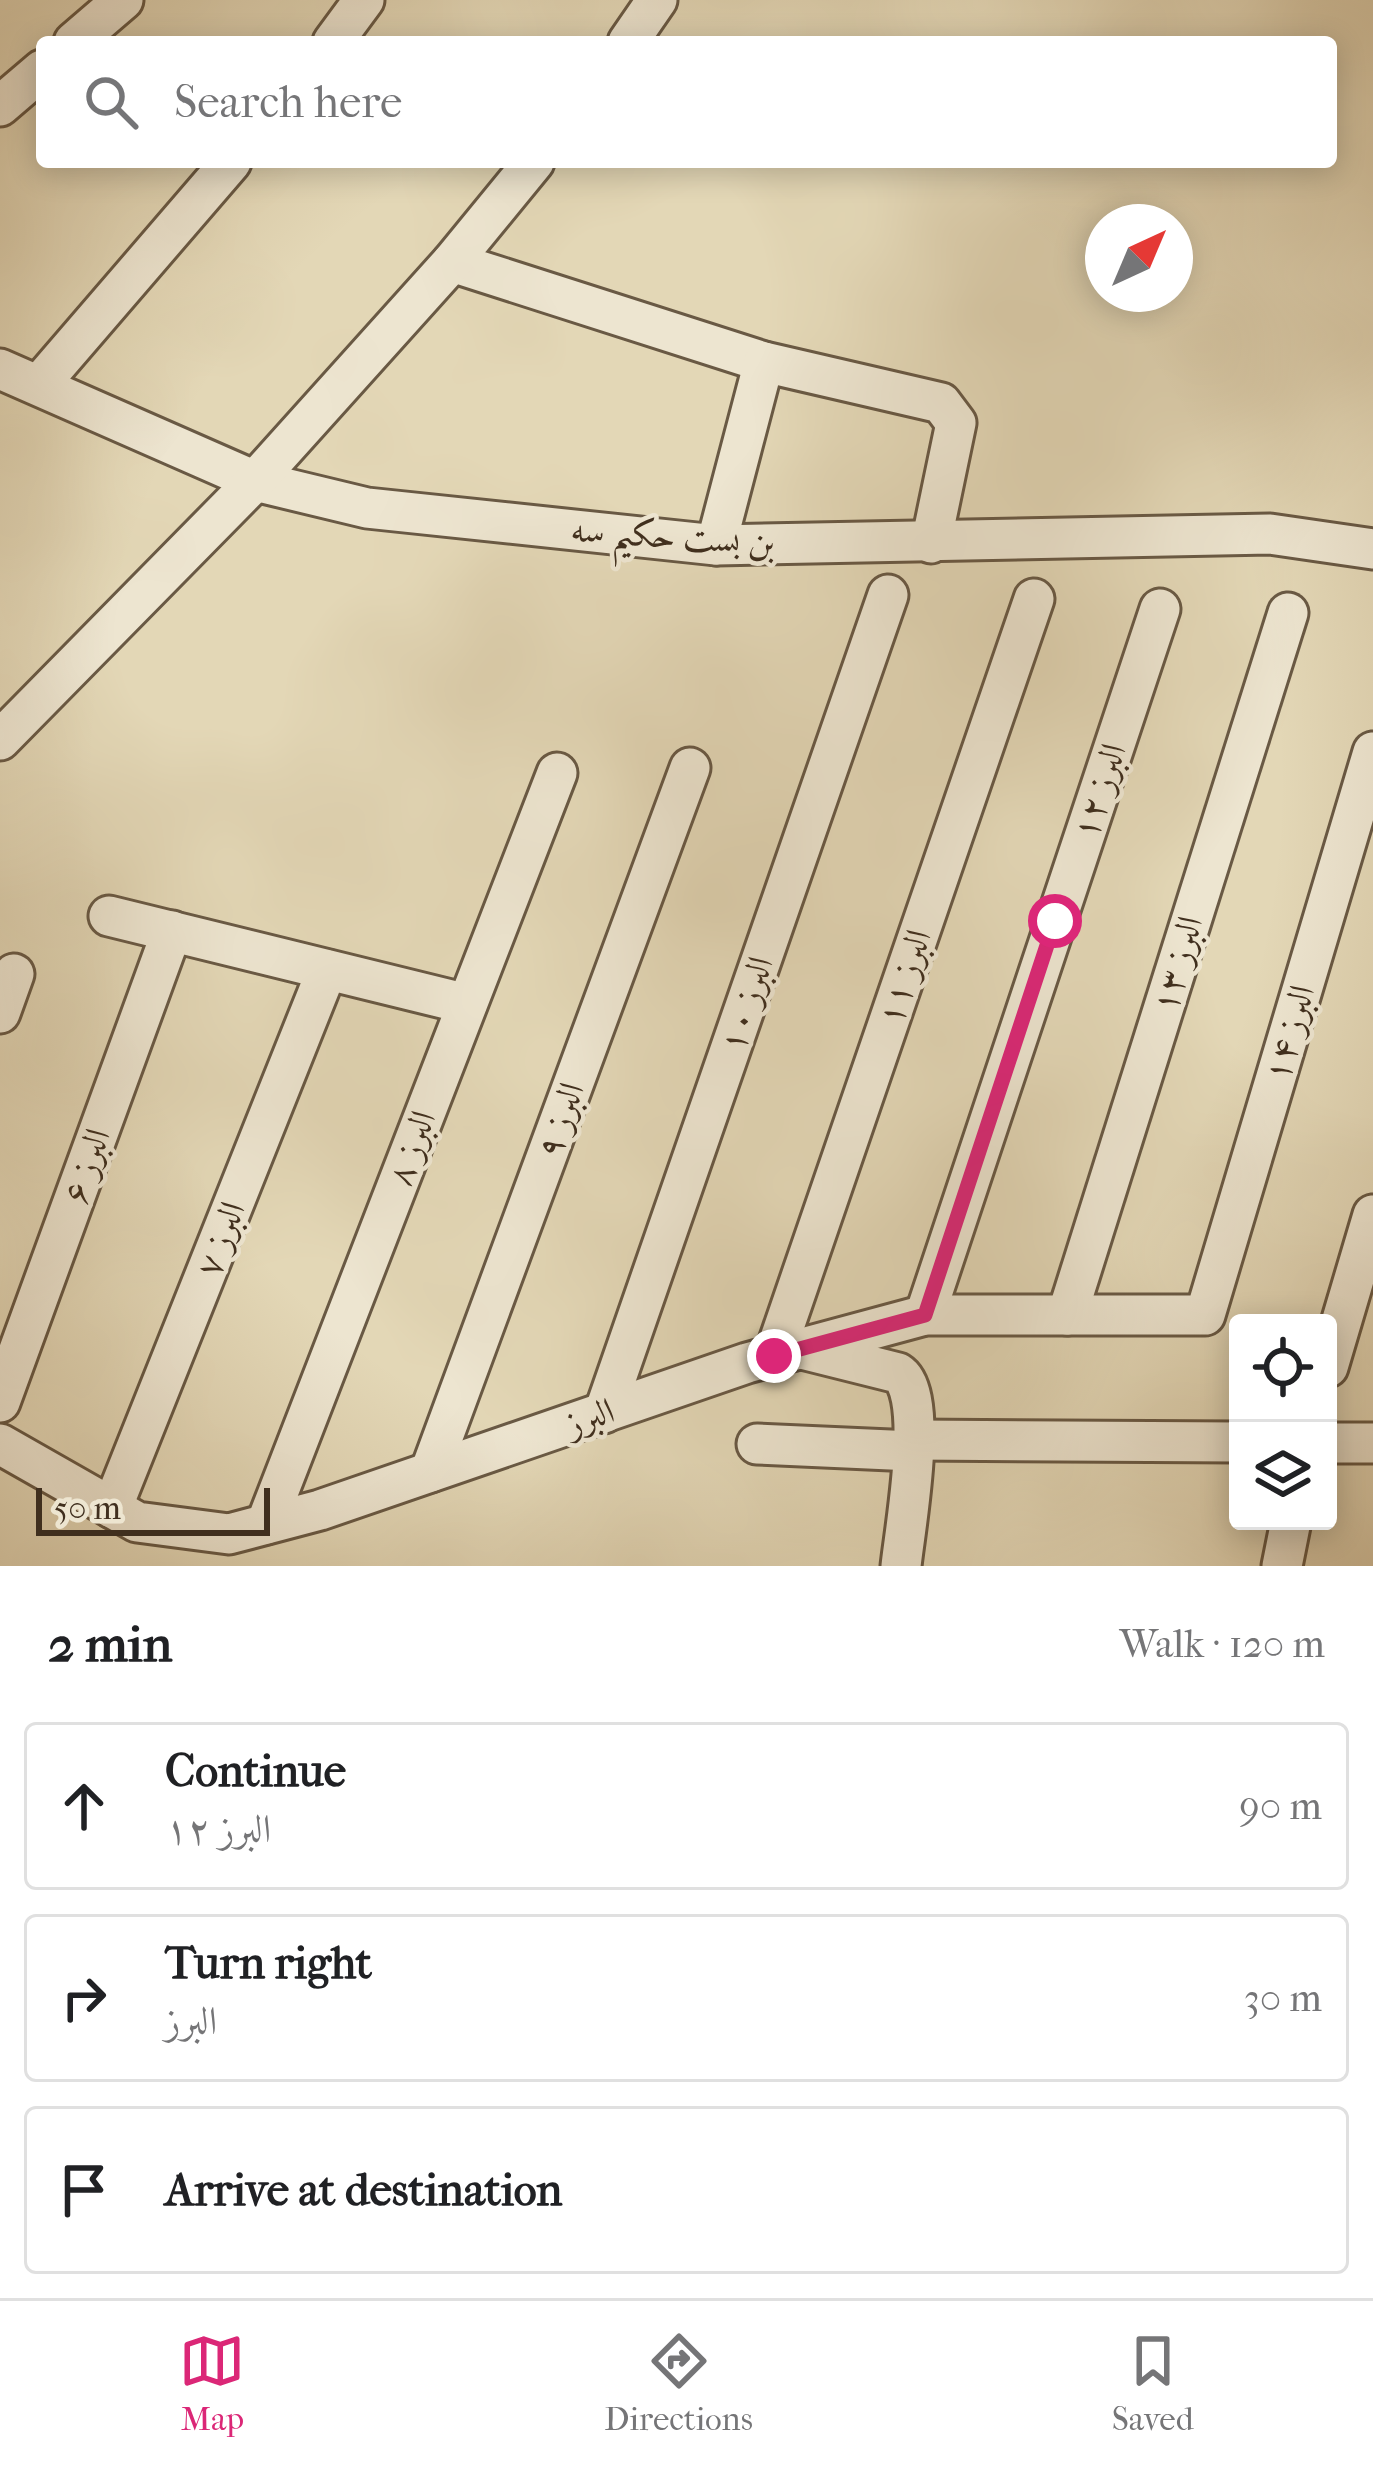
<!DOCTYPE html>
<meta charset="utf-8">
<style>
body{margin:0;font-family:"IM FELL French Canon",Amiri,serif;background:#f2f2f2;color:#202124}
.controls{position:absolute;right:36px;bottom:36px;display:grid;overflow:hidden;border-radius:12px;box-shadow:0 6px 30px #0003}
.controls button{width:108px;height:108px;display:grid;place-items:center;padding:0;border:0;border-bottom:3px solid #e0e0e0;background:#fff;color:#202124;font:60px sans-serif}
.compass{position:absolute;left:1085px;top:204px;width:108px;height:108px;border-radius:50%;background:#fff;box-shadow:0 6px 30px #0003;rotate:44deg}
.scale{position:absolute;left:36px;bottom:30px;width:234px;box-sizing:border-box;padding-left:12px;border:6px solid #402f1e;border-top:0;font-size:33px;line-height:42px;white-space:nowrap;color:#402f1e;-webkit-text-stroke:9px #ede5d0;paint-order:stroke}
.stop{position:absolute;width:36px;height:36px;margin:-27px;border:9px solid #db2777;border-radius:50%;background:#fff}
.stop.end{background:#db2777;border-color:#fff;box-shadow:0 3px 12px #0008}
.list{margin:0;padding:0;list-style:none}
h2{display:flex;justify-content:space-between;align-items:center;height:156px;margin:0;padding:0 48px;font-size:51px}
h2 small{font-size:39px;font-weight:400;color:#757577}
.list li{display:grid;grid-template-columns:78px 1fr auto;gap:36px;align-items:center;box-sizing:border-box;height:168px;margin:0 24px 24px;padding:0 24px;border:3px solid #e0e0e0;border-radius:12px}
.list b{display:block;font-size:45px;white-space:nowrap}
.list p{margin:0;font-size:39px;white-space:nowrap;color:#757577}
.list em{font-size:39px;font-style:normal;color:#757577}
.icon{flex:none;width:66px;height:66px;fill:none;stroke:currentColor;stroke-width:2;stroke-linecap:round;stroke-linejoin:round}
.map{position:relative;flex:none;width:1373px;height:1566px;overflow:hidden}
.search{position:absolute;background:#fff;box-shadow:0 6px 30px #0003;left:36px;right:36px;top:36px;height:132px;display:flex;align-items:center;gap:30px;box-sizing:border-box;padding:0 42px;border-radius:12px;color:#757577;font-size:45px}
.sheet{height:732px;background:#fff}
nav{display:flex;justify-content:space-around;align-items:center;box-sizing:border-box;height:168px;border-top:3px solid #e0e0e0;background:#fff;font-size:33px;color:#757577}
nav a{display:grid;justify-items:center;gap:6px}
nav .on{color:#db2777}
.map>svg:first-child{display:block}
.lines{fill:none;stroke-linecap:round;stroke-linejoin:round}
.minor-casing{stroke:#695944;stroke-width:45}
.minor{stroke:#ede5d0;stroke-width:39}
.route{stroke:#db2777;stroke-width:15}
.labels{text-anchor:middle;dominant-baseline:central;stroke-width:9;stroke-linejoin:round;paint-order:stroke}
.street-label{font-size:36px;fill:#402f1e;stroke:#ede5d0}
</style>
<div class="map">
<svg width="1373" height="1566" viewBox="0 0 1373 1566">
<rect width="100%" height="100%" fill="#e3d7b6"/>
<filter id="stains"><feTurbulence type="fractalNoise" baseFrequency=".00167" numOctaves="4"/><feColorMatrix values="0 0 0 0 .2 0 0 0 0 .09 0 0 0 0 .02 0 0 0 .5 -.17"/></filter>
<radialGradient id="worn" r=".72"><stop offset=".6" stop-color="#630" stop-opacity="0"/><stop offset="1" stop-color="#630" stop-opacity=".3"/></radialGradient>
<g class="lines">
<defs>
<g id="minor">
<polyline points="74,42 123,0"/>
<polyline points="333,42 364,0"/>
<polyline points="628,42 657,0"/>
<polyline points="0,106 42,70"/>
<polyline points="452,262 764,362 941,403 956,423 931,543"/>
<polyline points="0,369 255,481 367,508 716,545 1270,534 1373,549"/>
<polyline points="39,385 231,162"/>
<polyline points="716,545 764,362"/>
<polyline points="0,740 255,481 452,262 534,162"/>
<polyline points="109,916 467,1004"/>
<polyline points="0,1013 14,974"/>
<polyline points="925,1315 1160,609"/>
<polyline points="1067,1315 1288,613"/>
<path d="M806,1350L898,1373C930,1393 905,1528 901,1566"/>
<polyline points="774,1356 1034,599"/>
<polyline points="1328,1367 1373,1215"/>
<polyline points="0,1402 172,931"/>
<polyline points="604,1413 888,595"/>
<polyline points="914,1440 1238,1442"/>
<polyline points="1328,1443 1373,1443"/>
<polyline points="0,1444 137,1522 229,1534 320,1510 747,1363 925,1315 1205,1315 1373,752"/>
<polyline points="757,1444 913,1451"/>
<polyline points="430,1472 690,768"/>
<polyline points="112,1508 327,970"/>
<polyline points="266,1524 557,773"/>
<polyline points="1282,1566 1291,1521"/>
</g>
</defs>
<use href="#minor" class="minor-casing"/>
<use href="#minor" class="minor"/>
</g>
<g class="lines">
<polyline class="route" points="774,1356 925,1315 1055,921"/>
</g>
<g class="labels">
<g class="street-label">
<text transform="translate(673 536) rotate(4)">بن بست حکیم سه</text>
<text transform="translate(1099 791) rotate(-71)">البرز ۱۲</text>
<text transform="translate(1177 964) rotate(-73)">البرز ۱۳</text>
<text transform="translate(904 977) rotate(-71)">البرز ۱۱</text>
<text transform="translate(746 1004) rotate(-71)">البرز ۱۰</text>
<text transform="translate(1289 1033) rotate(-73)">البرز ۱۴</text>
<text transform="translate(560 1120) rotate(-70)">البرز ۹</text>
<text transform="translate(411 1148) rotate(-69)">البرز ۸</text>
<text transform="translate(86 1166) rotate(-70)">البرز ۶</text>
<text transform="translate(220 1239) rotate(-68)">البرز ۷</text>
<text transform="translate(590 1417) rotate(-19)">البرز</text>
</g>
</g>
<rect width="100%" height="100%" filter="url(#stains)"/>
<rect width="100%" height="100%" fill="url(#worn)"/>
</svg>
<div class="controls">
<button><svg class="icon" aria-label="locate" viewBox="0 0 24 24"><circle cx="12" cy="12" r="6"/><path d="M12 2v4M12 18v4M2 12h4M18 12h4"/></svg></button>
<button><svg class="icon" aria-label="layers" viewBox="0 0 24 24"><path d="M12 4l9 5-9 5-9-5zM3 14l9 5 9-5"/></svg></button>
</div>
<svg class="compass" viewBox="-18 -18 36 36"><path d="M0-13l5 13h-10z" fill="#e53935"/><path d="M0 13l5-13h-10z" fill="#757577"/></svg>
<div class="scale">50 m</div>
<div class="stop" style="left:1055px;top:921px"></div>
<div class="stop end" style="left:774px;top:1356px"></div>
<div class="search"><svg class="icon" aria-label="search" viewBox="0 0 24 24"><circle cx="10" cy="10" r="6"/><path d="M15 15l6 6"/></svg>Search here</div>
</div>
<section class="sheet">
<h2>2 min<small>Walk · 120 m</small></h2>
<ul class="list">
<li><svg class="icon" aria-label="ahead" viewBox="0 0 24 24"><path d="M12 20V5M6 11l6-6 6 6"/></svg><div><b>Continue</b><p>البرز ۱۲</p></div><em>90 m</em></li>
<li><svg class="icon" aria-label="right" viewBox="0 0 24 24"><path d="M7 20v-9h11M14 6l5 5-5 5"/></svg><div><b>Turn right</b><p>البرز</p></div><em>30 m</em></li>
<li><svg class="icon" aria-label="arrive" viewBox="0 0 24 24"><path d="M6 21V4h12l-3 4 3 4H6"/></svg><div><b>Arrive at destination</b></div></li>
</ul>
</section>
<nav>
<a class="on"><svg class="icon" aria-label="map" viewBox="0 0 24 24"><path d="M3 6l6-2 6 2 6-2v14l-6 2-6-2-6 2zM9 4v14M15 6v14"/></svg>Map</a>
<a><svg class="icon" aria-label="directions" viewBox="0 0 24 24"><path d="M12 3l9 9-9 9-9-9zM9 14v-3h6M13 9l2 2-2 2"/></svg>Directions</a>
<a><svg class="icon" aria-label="saved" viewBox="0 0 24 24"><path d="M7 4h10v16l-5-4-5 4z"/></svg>Saved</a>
</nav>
